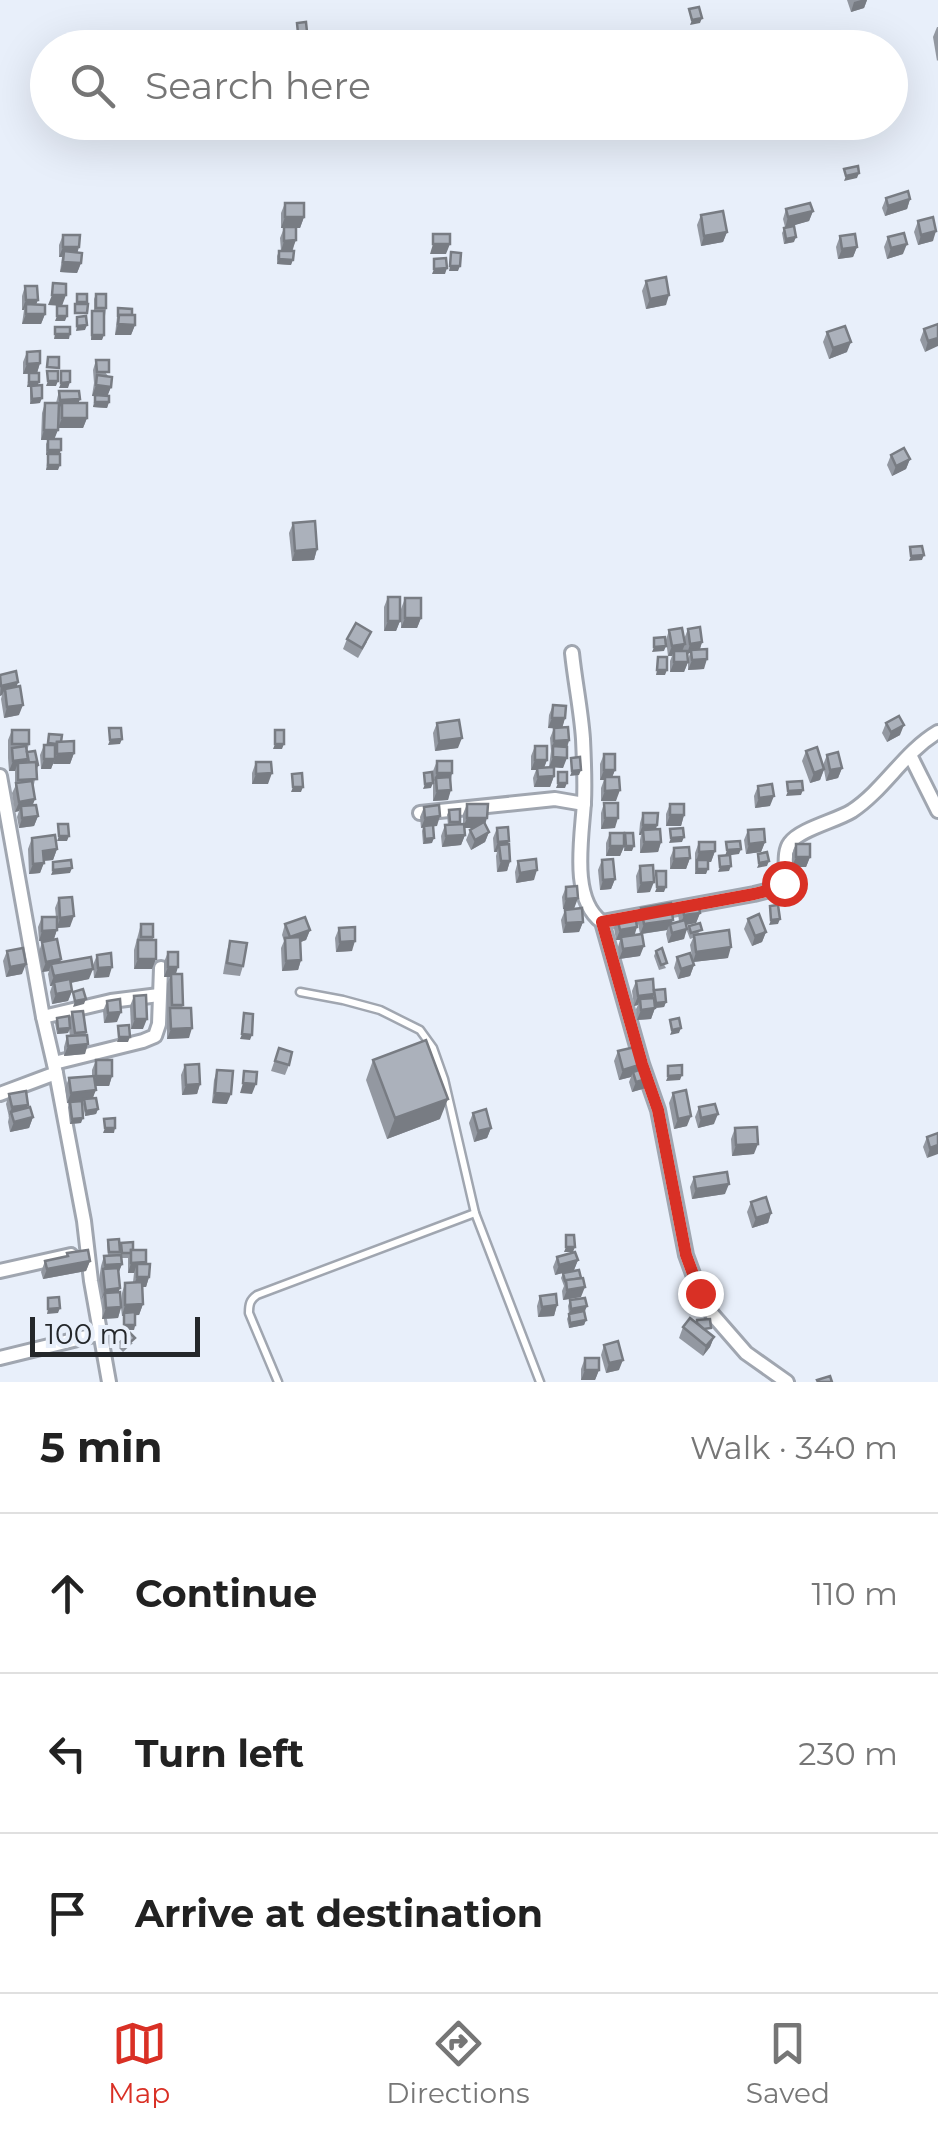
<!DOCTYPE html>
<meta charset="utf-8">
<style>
body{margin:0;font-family:Montserrat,sans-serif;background:#f6f6f6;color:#222}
.scale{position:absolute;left:30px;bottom:25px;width:170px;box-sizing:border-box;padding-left:10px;border:5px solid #24272a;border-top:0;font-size:28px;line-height:35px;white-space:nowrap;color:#24272a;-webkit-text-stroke:8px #e8effa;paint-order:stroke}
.stop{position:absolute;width:30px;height:30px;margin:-22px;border:8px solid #d93025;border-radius:50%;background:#fff}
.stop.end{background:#d93025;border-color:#fff;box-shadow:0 2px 10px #0008}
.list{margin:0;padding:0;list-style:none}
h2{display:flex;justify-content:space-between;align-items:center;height:130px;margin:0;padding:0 40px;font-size:42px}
h2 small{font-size:32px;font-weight:400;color:#767676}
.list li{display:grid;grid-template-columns:65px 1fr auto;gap:30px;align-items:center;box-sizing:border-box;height:160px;padding:0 40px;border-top:2px solid #e0e0e0}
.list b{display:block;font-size:38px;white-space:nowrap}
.list em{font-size:32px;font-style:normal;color:#767676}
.icon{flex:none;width:55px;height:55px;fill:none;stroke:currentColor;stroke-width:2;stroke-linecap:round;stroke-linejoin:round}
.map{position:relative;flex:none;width:938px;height:1382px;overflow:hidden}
.search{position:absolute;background:#fff;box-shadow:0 10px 40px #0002;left:30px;right:30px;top:30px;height:110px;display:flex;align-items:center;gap:25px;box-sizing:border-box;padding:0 35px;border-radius:55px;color:#767676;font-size:38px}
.sheet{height:610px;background:#fff}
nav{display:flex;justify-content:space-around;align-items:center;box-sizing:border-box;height:140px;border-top:2px solid #e0e0e0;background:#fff;font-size:28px;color:#767676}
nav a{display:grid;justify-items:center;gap:5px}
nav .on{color:#d93025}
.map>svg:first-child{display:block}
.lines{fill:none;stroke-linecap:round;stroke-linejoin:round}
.lane-casing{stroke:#a0a6b0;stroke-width:11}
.street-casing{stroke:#a0a6b0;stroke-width:18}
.lane{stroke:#fff;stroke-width:6}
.street{stroke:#fff;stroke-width:12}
.wall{fill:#9398a1;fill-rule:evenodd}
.shaded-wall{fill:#787c83}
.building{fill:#abb1bb;stroke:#787c83;stroke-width:2.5}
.route{stroke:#d93025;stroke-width:12}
</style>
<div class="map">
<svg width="938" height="1382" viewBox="0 0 938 1382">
<rect width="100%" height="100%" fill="#e8effa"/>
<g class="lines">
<defs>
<g id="lane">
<polyline points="300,992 343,1000 380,1010 420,1030 433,1048 444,1079 475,1213 540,1382"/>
<path d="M278,1382L249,1313C249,1304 250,1300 257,1295L475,1213"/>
</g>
<g id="street">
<path d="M572,653C575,682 581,710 583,739C584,760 585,782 584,802C582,837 570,899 602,922L642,1064L658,1110L686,1255L700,1293L712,1314L746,1353L787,1382"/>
<polyline points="910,755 938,811"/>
<polyline points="0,776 43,1017 56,1073 0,1094"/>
<polyline points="420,813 555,799 584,804"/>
<path d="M602,922L754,894L778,888L785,881C787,869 783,852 790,843C800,829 836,821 852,811C885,789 904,752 938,732"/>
<polyline points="43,1017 111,1001 159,995"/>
<polyline points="54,1063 143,1041 155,1036 159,1024 161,968"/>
<polyline points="56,1073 84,1221 91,1281 109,1382"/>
<polyline points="0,1271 71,1255"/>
<polyline points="0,1358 102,1333"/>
</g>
</defs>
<use href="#lane" class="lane-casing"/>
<use href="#street" class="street-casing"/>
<use href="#lane" class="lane"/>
<use href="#street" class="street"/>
</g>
<g class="wall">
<polygon points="847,0 867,0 864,8 851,12"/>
<polygon points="937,27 938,27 938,60 937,61 933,37"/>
<polygon points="886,198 910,199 907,209 885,216 882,208"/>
<polygon points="285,203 304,217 300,228 296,228 291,265 277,264 277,256 279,251 281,251 280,238 284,228 281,228 281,213"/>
<polygon points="786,209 813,211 809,221 786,227 794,242 784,244 782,233 785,227 783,219"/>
<polygon points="701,215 727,232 723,242 701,246 697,225"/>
<polygon points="918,221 933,241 918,245 914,232"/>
<polygon points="63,235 78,252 81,263 77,273 60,272 62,257 59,257 59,245"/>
<polygon points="840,236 857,247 853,257 838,259 836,247"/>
<polygon points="888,237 903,254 887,259 884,247"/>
<polygon points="646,281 666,305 646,309 642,291"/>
<polygon points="25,286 36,305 45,314 41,324 22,324 24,310 22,310 22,296"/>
<polygon points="96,294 106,308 102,340 91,340 91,316 92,311 94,311 94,299"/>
<polygon points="118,308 132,315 135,325 131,335 115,335"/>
<polygon points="938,324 925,352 920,340 924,329"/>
<polygon points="827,332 847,352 829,359 823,342"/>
<polygon points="27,352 40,363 37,373 40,403 30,404 30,391 31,387 27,387 29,374 23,374 23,362"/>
<polygon points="96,360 108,376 111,387 107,396 109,402 107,408 93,407 95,396 92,396 94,383 93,370"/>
<polygon points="59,391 80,399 78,403 87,418 83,428 58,428 54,439 59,454 58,470 46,470 48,455 46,455 46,444 48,440 41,440 42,413 45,403 56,403"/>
<polygon points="891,455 910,459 906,469 892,476 887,465"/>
<polygon points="293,523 317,549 314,560 292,561 289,533"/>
<polygon points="388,597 400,621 396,631 384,631 384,607"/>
<polygon points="405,598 421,618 417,628 401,628 401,609"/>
<polygon points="688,629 702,642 700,649 704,669 688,670 688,660 690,653 687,654 688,662 684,672 670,672 670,661 672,656 668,656 666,640 669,630 684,639"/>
<polygon points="347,639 367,642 358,658 343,649"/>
<polygon points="0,675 18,682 16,687 19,715 4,718 1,699 2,695 0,696"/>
<polygon points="553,705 565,718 562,727 569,740 563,768 554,767 554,776 550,787 534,787 533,778 536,770 531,770 531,756 535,746 547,760 544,768 549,767 551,751 550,738 554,728 548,728 549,715"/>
<polygon points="437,723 458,748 435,751 433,733"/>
<polygon points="886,723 900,735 887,742 882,733"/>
<polygon points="12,730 29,744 27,751 38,765 33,789 33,805 38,816 34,826 19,828 17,817 19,811 15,812 12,793 15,787 15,771 9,771 8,758 8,740"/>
<polygon points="49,734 61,742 74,753 70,764 53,763 51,769 41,769 40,755 44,745 47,745"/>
<polygon points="806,751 823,765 827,755 842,768 838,778 826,781 824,770 820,780 810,783 802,761"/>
<polygon points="604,754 615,770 612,777 616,801 601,801 601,788 604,780 600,780 600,764"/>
<polygon points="437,761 452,773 448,800 433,801 433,771"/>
<polygon points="256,762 268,784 252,784 252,773"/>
<polygon points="758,786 770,806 755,808 754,796"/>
<polygon points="604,803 615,828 601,829 601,813"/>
<polygon points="467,804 485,825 489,832 485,842 471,850 466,840 470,830 474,828 464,828 465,835 461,845 442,847 441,836 445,825 448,825 447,815 449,810 460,822 459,824 463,824 463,814"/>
<polygon points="670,804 684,815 681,826 666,826 666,814"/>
<polygon points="424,807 437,826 433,826 432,843 423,844 422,831 423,827 421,828 420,817"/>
<polygon points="643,813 657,825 656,829 661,842 658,852 640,853 640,840 641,835 639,835 640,823"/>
<polygon points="497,828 509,841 507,845 510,861 507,871 497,872 496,856 497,852 494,852 493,838"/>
<polygon points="748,830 765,842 761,852 746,854 744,840"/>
<polygon points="610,833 624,833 632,851 624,851 624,847 620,856 606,856 606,843"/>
<polygon points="32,838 57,849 53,860 44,861 40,873 29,874 28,849"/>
<polygon points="699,842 715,851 711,862 708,862 706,874 695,874 695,853"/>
<polygon points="796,844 810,857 806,867 792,867 792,854"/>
<polygon points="674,848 690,858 686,869 670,869 670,858"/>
<polygon points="602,860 615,879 611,889 600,890 598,870"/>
<polygon points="518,861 534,880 516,883 515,872"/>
<polygon points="640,866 650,892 637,893 636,876"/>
<polygon points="566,887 574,909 563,909 562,897"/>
<polygon points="59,898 70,927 57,928 54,940 61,959 60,962 89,979 71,983 72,991 68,1001 52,1004 50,992 52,986 50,986 48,974 49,971 42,972 39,952 42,942 48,941 39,941 38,927 42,917 56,917 55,908"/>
<polygon points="682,904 700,913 696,923 686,925 684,939 668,943 666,934 667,930 642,934 640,956 619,959 618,947 620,940 616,940 614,928 617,917 634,935 640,934 637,918 641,908 672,923 679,921 678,914"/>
<polygon points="565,910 583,922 579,932 563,933 561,920"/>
<polygon points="748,919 766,932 762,942 752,946 744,929"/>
<polygon points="141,924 153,937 152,969 134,969 134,950"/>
<polygon points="285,924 310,930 306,940 301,942 301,960 298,970 282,971 281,948 284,941 282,935"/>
<polygon points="689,926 701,934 728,958 693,962 690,945 693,938 690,939 687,931"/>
<polygon points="339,928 352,951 336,952 335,938"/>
<polygon points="230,941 243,966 240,976 223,974 227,951"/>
<polygon points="7,951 22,974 6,977 3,961"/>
<polygon points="656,951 666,968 659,970 654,956"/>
<polygon points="168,952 183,1005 182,1008 189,1038 167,1039 167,984 170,977 164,977 164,962"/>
<polygon points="97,955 109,977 94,978 93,965"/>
<polygon points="677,957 694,965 690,976 678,979 674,968"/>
<polygon points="636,981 654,991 666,1002 664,1007 655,1008 651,1019 637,1020 636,1009 638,1005 634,1006 632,991"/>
<polygon points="134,996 143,1029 131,1029 130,1006"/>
<polygon points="107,1001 117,1022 104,1023 103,1011"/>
<polygon points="72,1012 86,1032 85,1054 64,1056 64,1047 67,1036 70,1036 69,1030 68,1033 57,1034 55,1023 57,1018 69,1020"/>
<polygon points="279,1048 289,1065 285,1075 271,1071"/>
<polygon points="618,1051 639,1065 638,1070 646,1088 632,1092 629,1082 631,1077 619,1080 614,1061"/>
<polygon points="96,1060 112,1076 109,1086 95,1086 93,1098 98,1109 96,1114 85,1116 83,1104 84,1101 82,1101 81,1123 70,1124 68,1107 70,1103 67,1103 65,1088 69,1078 92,1076 92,1070"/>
<polygon points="373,1060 440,1119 387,1139 366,1080"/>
<polygon points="185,1065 200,1084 197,1094 182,1095 181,1075"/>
<polygon points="217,1070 227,1104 212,1103 214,1080"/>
<polygon points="673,1093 687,1126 674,1129 669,1103"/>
<polygon points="9,1094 28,1105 27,1108 33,1117 29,1128 10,1132 8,1122 9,1117 6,1104"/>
<polygon points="699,1107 714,1124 698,1128 695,1117"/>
<polygon points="473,1113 491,1128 487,1138 474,1142 469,1123"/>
<polygon points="735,1128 754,1154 732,1156 731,1139"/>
<polygon points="938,1133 927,1158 923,1147 927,1137"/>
<polygon points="694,1177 725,1194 692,1199 690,1187"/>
<polygon points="751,1202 771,1213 768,1223 752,1228 747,1212"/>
<path d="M108,1240L120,1248L121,1243L133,1250L146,1262L149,1277L146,1287H142L143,1304L139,1315H135V1325L134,1330H123V1315L122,1316L121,1308L118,1318L102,1319L103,1300L99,1280L101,1266L104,1256H108L107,1245ZM121,1258H128V1273H134L133,1282L125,1283L122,1293L121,1303L118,1292L120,1288L118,1274L122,1264Z"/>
<polygon points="67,1253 90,1261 86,1271 43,1279 41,1272 45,1261 66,1256"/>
<polygon points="557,1257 578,1260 574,1270 555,1275 553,1267"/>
<polygon points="563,1273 581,1297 563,1300 562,1291 564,1286 561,1278"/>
<polygon points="540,1296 557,1305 554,1316 538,1317 537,1306"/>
<polygon points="570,1300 585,1311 586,1320 584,1325 569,1328 567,1319 569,1314 568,1306"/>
<polygon points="683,1327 714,1337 710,1347 703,1356 679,1338"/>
<polygon points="120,1342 133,1343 123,1352 118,1347"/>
<polygon points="604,1345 619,1370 606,1373 601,1355"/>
<polygon points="585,1358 599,1370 595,1380 581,1380 581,1369"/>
</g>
<g class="shaded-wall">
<polygon points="861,0 867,0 864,8 851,12 854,2"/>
<polygon points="702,18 700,23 690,25 692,20"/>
<polygon points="307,32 305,37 296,38 298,33"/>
<polygon points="859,173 857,178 844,181 846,176"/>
<polygon points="910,199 907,209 885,216 888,206"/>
<polygon points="813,211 809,221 785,228 788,217"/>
<polygon points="285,217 304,217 300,228 281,228"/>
<polygon points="936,231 933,241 918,245 921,235"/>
<polygon points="727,232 723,242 701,246 704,236"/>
<polygon points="796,237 794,242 784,244 786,239"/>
<polygon points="296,240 292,251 281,251 284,241"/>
<polygon points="433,244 450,244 446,254 430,254"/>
<polygon points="907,244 903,254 887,259 891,248"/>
<polygon points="63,247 79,247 76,258 64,251 62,257 59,257"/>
<polygon points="857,247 853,257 838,259 842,249"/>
<polygon points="279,259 293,260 291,265 277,264"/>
<polygon points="63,262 81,263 77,273 60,272"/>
<polygon points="450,266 460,266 458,271 449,271"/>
<polygon points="447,268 445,274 432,274 434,269"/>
<polygon points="52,295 66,295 62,306 48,305"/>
<polygon points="669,295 666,305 646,309 650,299"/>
<polygon points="26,300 38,300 34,310 26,304 24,310 22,310"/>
<polygon points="26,314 45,314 41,324 22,324"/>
<polygon points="57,316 67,316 65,321 55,321"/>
<polygon points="118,324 135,325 131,335 115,335"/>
<polygon points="87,325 85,330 76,331 77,326"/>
<polygon points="55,334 70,334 69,339 54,339"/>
<polygon points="92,335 104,335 102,340 91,340"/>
<polygon points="938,338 938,346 925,352 928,341"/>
<polygon points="851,342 847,352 829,359 833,348"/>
<polygon points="40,363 37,373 23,374 27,364"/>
<polygon points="48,381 58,381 56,386 46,386"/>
<polygon points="29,382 39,382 37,387 27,387"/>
<polygon points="70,382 68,388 59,388 61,383"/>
<polygon points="96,385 111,387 107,397 92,396"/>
<polygon points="42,398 40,403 30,404 32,399"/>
<polygon points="80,399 76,409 62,403 59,410 56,410 60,400"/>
<polygon points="95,402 109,402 107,408 93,407"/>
<polygon points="62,418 87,418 83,428 58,428"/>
<polygon points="44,430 58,430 54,440 41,440"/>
<polygon points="48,450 61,450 59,455 46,455"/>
<polygon points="910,459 906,469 892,476 896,466"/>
<polygon points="48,465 60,465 58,470 46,470"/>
<polygon points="317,549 314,560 292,561 295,551"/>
<polygon points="924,555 922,560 909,561 911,556"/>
<polygon points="405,618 421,618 417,628 401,628"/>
<polygon points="388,621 400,621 396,631 384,631"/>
<polygon points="702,642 699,652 691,650 690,653 687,654 690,644"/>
<polygon points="685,644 681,654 674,651 672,656 668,656 672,646"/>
<polygon points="666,646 664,651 652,652 654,647"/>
<polygon points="707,659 704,669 688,670 692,660"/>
<polygon points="674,662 688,662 684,672 670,672"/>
<polygon points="657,670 667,670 665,675 656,675"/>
<polygon points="18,682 15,692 5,689 2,695 0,696 1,686"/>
<polygon points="23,705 19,715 4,718 7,707"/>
<polygon points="552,718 565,718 562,729 548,728"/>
<polygon points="904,725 900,735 887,742 891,732"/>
<polygon points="462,738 458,748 435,751 439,741"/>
<polygon points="122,739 120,744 108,745 110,740"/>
<polygon points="569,740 566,750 553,746 551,751 554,741"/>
<polygon points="275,744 284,744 282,749 273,749"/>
<polygon points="74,753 70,764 53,764 57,754"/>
<polygon points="553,757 567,758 563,768 549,767"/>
<polygon points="28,759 24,770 18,763 15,771 9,771 13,761"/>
<polygon points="44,759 55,759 51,769 41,769"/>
<polygon points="535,760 547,760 543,770 531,770"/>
<polygon points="842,768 838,778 826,781 830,770"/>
<polygon points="824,769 820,780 810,783 814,773"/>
<polygon points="581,770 579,775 570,776 572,771"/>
<polygon points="604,770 615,770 611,780 600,780"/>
<polygon points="272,773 268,784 252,784 256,774"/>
<polygon points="437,773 452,773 449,783 436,778 433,783"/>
<polygon points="554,776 550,787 534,787 538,777"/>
<polygon points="433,783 431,788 423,789 425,784"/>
<polygon points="558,783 567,783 565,788 556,788"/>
<polygon points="293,787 303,787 301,792 291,792"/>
<polygon points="451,790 448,800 433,801 437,791"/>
<polygon points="620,790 616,801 601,801 605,791"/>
<polygon points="803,790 801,795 786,796 788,791"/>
<polygon points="774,796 770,806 755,808 759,798"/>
<polygon points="35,799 31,810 21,806 19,811 15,812 19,802"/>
<polygon points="670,815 684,815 681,826 666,826"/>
<polygon points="38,816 34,826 19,828 22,818"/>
<polygon points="440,816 437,826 421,828 425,818"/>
<polygon points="467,818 487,818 484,828 463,828"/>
<polygon points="605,818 618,818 615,828 601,829"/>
<polygon points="643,825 657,825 654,835 643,830 641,835 639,835"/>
<polygon points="489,832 485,842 471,850 475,840"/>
<polygon points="465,835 461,845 442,847 446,836"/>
<polygon points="59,836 69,836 67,841 57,841"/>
<polygon points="684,837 682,842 669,843 671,838"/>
<polygon points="434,838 432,843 423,844 425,839"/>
<polygon points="509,841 505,851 499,845 497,852 494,852 498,842"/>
<polygon points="644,842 661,842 658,852 640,853"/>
<polygon points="765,842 761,852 746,854 749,844"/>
<polygon points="610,846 624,846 620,856 606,856"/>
<polygon points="626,846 634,846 632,851 624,851"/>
<polygon points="57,849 53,860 40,861 43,851"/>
<polygon points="741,849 739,854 725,856 727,850"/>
<polygon points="715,851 711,862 696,862 699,852"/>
<polygon points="796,857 810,857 806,867 792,867"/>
<polygon points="690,858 686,869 670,869 674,859"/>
<polygon points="501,861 510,861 507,871 497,872"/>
<polygon points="769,861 767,866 757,868 759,863"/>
<polygon points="44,863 40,873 29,874 33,864"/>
<polygon points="731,866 729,871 718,872 720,867"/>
<polygon points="72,868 70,873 51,875 53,870"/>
<polygon points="697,869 708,869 706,874 695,874"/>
<polygon points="537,870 534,880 516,883 520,873"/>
<polygon points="615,879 611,889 600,890 603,880"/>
<polygon points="654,882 650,892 637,893 641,883"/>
<polygon points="657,887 666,887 664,892 655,892"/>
<polygon points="578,898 574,909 563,909 566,899"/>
<polygon points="700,913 696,923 680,926 684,915"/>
<polygon points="74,916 70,927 57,928 60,918"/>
<polygon points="780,919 778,924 769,925 771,920"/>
<polygon points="673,920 670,927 670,924 667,930 640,934 644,924"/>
<polygon points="583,922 579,932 563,933 566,923"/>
<polygon points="637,927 634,937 621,937 620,940 616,940 620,930"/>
<polygon points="687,929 684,939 668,943 672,933"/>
<polygon points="57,930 53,941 39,941 42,931"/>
<polygon points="310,930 306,940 286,947 290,937"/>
<polygon points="766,932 762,942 752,946 755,936"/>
<polygon points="355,941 352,951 336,952 340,942"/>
<polygon points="644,946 640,956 619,959 623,949"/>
<polygon points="731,947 728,958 693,962 696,952"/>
<polygon points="61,959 58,969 51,964 49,971 42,972 46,962"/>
<polygon points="138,959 156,959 152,969 134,969"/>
<polygon points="301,960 298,970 282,971 286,961"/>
<polygon points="26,964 22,974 6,977 10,967"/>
<polygon points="694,965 690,976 678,979 681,969"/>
<polygon points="112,967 109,977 94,978 98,968"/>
<polygon points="168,967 178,967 175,977 164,977"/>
<polygon points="93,969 89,979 55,986 54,982 52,986 50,986 54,976"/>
<polygon points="72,991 68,1001 52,1004 56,994"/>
<polygon points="654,994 651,1004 640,999 638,1005 634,1006 638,996"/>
<polygon points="86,999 84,1004 73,1007 75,1001"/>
<polygon points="666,1002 664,1007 654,1008 656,1003"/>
<polygon points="655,1008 651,1019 637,1020 641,1010"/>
<polygon points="121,1012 117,1022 104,1023 108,1013"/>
<polygon points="135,1019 147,1019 143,1029 131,1029"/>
<polygon points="70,1028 68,1033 57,1034 58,1029"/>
<polygon points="192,1028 189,1038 167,1039 171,1029"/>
<polygon points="681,1028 679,1033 670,1035 672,1030"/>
<polygon points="242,1034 252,1035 250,1040 240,1039"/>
<polygon points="119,1037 130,1037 128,1042 117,1042"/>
<polygon points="88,1044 85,1054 64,1056 68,1046"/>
<polygon points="639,1065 636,1076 633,1072 631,1077 619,1080 623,1070"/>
<polygon points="682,1075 680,1080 666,1081 668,1076"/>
<polygon points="96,1076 112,1076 109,1086 92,1086"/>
<polygon points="650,1078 646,1088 632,1092 636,1082"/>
<polygon points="243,1083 256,1084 252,1094 240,1093"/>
<polygon points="200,1084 197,1094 182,1095 186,1085"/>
<polygon points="96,1090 92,1100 67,1103 71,1093"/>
<polygon points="215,1093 231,1094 227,1104 212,1103"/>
<polygon points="448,1099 440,1119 387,1139 395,1118"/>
<polygon points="28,1105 24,1115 11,1112 8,1118 12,1107"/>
<polygon points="98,1109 96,1114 85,1116 86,1111"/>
<polygon points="718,1114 714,1124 698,1128 701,1118"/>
<polygon points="691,1116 687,1126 674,1129 678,1119"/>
<polygon points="33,1117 29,1128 10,1132 14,1122"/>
<polygon points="83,1118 81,1123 70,1124 72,1119"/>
<polygon points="105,1128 115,1128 114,1133 103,1133"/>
<polygon points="491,1128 487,1138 474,1142 478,1131"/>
<polygon points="758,1144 754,1154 732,1156 736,1145"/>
<polygon points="938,1145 938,1154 927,1158 930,1148"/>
<polygon points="729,1184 725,1194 692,1199 696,1189"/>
<polygon points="771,1213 768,1223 752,1228 756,1218"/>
<polygon points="566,1247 575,1247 573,1252 564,1252"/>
<polygon points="578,1260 574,1270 555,1275 559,1265"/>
<polygon points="90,1261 86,1271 43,1279 47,1269"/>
<polygon points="146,1262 143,1272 137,1264 134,1273 128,1273 131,1263"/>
<polygon points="122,1264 118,1274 103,1270 105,1265"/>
<polygon points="137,1277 149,1277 146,1287 133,1287"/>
<polygon points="585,1287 581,1297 563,1300 567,1290"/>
<polygon points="120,1288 116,1299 105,1293 101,1300 105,1290"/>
<polygon points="143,1304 139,1315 122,1316 125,1305"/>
<polygon points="557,1305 554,1316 538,1317 542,1307"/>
<polygon points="587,1306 585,1311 569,1314 571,1309"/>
<polygon points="121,1307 118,1318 102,1319 106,1308"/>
<polygon points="60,1308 58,1313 47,1314 48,1309"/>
<polygon points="586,1320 584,1325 569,1328 570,1323"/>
<polygon points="124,1325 135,1325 134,1330 123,1330"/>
<polygon points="714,1337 710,1347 703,1356 706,1346"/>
<polygon points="623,1360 619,1370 606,1373 609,1363"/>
<polygon points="585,1370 599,1370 595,1380 581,1380"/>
</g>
<g class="building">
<polygon points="699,7 702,18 692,20 689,9"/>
<polygon points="306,22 307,32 298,33 297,23"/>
<polygon points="858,166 859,173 846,176 844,169"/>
<polygon points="908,191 910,199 888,206 886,198"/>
<rect x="285" y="203" width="19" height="14"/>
<polygon points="810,203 813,211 788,217 786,209"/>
<polygon points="723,211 727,232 704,236 701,215"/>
<polygon points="933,217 936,231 921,235 918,221"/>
<polygon points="794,226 796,237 786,239 784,228"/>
<polygon points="284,227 296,227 296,240 284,241"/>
<polygon points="904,233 907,244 891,248 888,237"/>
<rect x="433" y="234" width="17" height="10"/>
<polygon points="855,234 857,247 842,249 840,236"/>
<polygon points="63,235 80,235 79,247 63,247"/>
<polygon points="64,251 82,253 81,263 63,262"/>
<polygon points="279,251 294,251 293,260 279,259"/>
<polygon points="451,252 461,253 460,266 450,266"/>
<polygon points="446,258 447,268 434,269 434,259"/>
<polygon points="666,277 669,295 650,299 646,281"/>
<polygon points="53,283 66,284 66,295 52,295"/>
<polygon points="25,286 37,286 38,300 26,300"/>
<rect x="77" y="294" width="10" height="8"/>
<rect x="96" y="294" width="10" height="14"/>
<polygon points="26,304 45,305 45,314 26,314"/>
<polygon points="75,304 88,304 87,313 75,313"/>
<rect x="57" y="306" width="10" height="10"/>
<polygon points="118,308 132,309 132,315 119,315 118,317"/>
<rect x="92" y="311" width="12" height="24"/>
<polygon points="119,315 135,315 135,325 118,324"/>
<polygon points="86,316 87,325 77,326 77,317"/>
<polygon points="938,324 938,338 928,341 924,329"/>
<polygon points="845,326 851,342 833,348 827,332"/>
<rect x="55" y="327" width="15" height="7"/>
<polygon points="40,351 40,363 27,364 27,352"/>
<polygon points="48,357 59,357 59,368 47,367"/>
<polygon points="96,360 109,360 109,372 97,372"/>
<polygon points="47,371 58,371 58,381 48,381"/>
<polygon points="61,371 70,371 70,382 61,383"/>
<rect x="29" y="373" width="10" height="9"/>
<polygon points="97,375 112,377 111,387 96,385"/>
<polygon points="42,385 42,398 32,399 31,386"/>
<polygon points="59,391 79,391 80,399 60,400"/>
<polygon points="95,395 109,396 109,402 95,402"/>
<polygon points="45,403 59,403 58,430 44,430"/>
<rect x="62" y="403" width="25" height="15"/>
<rect x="48" y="439" width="13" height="11"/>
<polygon points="904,448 910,459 896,466 891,455"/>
<rect x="48" y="454" width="12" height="11"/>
<polygon points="315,521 317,549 295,551 293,523"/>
<polygon points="922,546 924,555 911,556 910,547"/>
<rect x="388" y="597" width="12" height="24"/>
<rect x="405" y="598" width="16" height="20"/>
<polygon points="356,623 371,632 362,648 347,639"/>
<polygon points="700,627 702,642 690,644 688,629"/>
<polygon points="682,628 685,644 672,646 669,630"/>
<polygon points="665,637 666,646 654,647 654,638"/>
<polygon points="707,649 707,659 692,660 691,650"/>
<polygon points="674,651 687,651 688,662 674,662"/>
<polygon points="658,657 667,657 667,670 657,670"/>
<polygon points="16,671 18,682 1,686 0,675"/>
<polygon points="20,686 23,705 7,707 5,689"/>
<polygon points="553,705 566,706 565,718 552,718"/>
<polygon points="899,716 904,725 891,732 886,723"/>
<polygon points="459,720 462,738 439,741 437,723"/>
<polygon points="568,727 569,740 554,741 554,728"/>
<polygon points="109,728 121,728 122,739 110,740"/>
<rect x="12" y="730" width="17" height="14"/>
<rect x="275" y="730" width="9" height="14"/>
<polygon points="49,734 62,735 61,742 57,742 57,744 48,743"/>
<polygon points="74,741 74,753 57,754 57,742"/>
<rect x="44" y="745" width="11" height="14"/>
<polygon points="26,746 28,759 13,761 12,748"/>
<rect x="535" y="746" width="12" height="14"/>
<polygon points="553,746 567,747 567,758 553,757"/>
<polygon points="817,747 824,769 814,773 806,751"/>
<polygon points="35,751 38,765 36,766 36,762 29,763 27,752"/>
<polygon points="838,752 842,768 830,770 827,755"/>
<rect x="604" y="754" width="11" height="16"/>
<polygon points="580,757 581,770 572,771 571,758"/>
<rect x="437" y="761" width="15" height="12"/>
<polygon points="36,762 37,779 18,780 18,763"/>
<polygon points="256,762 271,762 272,773 256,774"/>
<polygon points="554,767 554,776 538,777 537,768"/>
<polygon points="432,772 433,783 425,784 424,773"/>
<rect x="558" y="772" width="9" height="11"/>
<polygon points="302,773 303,787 293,787 292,774"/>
<polygon points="450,777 451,790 437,791 436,778"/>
<polygon points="605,777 619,777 620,790 605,791"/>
<polygon points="32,781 35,799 19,802 16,783"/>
<polygon points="802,781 803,790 788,791 787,782"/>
<polygon points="772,784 774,796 759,798 758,786"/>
<polygon points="604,803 618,803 618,818 605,818"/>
<polygon points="467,804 488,804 487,818 467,818"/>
<rect x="670" y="804" width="14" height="11"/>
<polygon points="36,805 38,816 22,818 21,806"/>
<polygon points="439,805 440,816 425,818 424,807"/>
<polygon points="460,809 460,822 450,822 449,810"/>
<polygon points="643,813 658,813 657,825 643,825"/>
<polygon points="484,822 489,832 475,840 470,830"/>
<polygon points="58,824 68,824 69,836 59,836"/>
<polygon points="464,824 465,835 446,836 445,825"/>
<polygon points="433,825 434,838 425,839 424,826"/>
<polygon points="508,827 509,841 498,842 497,828"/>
<polygon points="683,828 684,837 671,838 670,829"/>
<polygon points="660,829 661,842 644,842 643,830"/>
<polygon points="764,829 765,842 749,844 748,830"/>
<rect x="610" y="833" width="14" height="13"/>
<polygon points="625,833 633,833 634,846 626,846"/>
<polygon points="55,835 57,849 43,851 44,863 33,864 32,838"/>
<polygon points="740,841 741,849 727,850 726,842"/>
<polygon points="699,842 715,842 715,851 699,852"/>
<polygon points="509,844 510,861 501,861 499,845"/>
<rect x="796" y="844" width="14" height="13"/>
<polygon points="689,847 690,858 674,859 674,848"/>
<polygon points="767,852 769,861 759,863 758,854"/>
<polygon points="730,855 731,866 720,867 719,856"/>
<polygon points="536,859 537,870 520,873 518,861"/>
<polygon points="613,859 615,879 603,880 602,860"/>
<polygon points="71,860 72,868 53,870 53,862"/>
<rect x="697" y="860" width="11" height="9"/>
<polygon points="653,865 654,882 641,883 640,866"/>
<polygon points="656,871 666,871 666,887 657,887"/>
<polygon points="577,886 578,898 566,899 566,887"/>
<polygon points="72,897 74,916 60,918 59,898"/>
<polygon points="698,901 700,913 684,915 682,904"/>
<polygon points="671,903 673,920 644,924 641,908"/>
<polygon points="778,905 780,919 771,920 770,906"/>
<polygon points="582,908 583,922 566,923 565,910"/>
<polygon points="635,914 637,927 620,930 617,917"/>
<polygon points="759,914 766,932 755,936 748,919"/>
<polygon points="42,917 57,917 57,930 42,931"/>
<polygon points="305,917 310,930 290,937 285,924"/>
<polygon points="685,920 687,929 672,933 670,924"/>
<polygon points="700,923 702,930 691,933 689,926"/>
<rect x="141" y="924" width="12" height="13"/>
<polygon points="355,927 355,941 340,942 339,928"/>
<polygon points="729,930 731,947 696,952 694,935"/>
<polygon points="642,934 644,946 623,949 621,937"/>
<polygon points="300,937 301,960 286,961 285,938"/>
<polygon points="57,939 61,959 46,962 42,942"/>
<rect x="138" y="940" width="18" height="19"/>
<polygon points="230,941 247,943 243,966 227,963"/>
<polygon points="23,948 26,964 10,967 7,951"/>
<polygon points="662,948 667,963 661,965 656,951"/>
<rect x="168" y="952" width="10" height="15"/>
<polygon points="111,953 112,967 98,968 97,955"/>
<polygon points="690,953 694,965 681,969 677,957"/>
<polygon points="91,957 93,969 54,976 51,964"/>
<polygon points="171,974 182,974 183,1005 172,1005"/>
<polygon points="70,979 72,991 56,994 54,982"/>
<polygon points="653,979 654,994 638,996 636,981"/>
<polygon points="83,989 86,999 75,1001 73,992"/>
<polygon points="665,989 666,1002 656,1003 654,990"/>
<polygon points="146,995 147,1019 135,1019 134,996"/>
<polygon points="654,998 655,1008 641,1010 640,999"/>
<polygon points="120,999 121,1012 108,1013 107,1001"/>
<polygon points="170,1008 191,1008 192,1028 171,1029"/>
<polygon points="83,1011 86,1032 75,1033 72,1012"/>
<polygon points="244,1013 253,1014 252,1035 242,1034"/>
<polygon points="69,1016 70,1028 58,1029 57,1018"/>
<polygon points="679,1018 681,1028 672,1030 670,1020"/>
<polygon points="129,1025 130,1037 119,1037 118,1026"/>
<polygon points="87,1035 88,1044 68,1046 67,1036"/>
<polygon points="426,1040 448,1099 395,1118 373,1060"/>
<polygon points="635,1047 639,1065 623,1070 618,1051"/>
<polygon points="279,1048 292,1052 289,1065 275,1061"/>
<rect x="96" y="1060" width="16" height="16"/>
<polygon points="199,1064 200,1084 186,1085 185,1065"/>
<polygon points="682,1065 682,1075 668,1076 668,1066"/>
<polygon points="647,1067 650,1078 636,1082 633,1072"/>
<polygon points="217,1070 233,1071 231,1094 215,1093"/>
<polygon points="244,1071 257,1072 256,1084 243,1083"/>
<polygon points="94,1076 96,1090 71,1093 69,1078"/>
<polygon points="686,1090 691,1116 678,1119 673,1093"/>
<polygon points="26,1091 28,1105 12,1107 9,1094"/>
<polygon points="96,1098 98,1109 86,1111 84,1099"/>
<polygon points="82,1101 83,1118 72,1119 70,1102"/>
<polygon points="715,1104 718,1114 701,1118 699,1107"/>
<polygon points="30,1107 33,1117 14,1122 11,1112"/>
<polygon points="486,1109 491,1128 478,1131 473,1113"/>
<polygon points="115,1118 115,1128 105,1128 104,1119"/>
<polygon points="757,1127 758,1144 736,1145 735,1128"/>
<polygon points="938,1133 938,1145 930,1148 927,1137"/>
<polygon points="727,1172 729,1184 696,1189 694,1177"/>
<polygon points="766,1197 771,1213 756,1218 751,1202"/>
<polygon points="566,1235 574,1235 575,1247 566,1247"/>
<polygon points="119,1239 120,1252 109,1252 108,1240"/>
<polygon points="133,1242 133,1250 131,1250 131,1253 122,1253 121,1243"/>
<polygon points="88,1250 90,1261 47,1269 45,1261 68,1256 67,1253"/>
<polygon points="131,1250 146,1250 146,1262 131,1263"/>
<polygon points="575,1252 578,1260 559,1265 557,1257"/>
<polygon points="121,1255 122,1264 105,1265 104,1256"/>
<polygon points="137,1264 150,1264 149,1277 137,1277"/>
<polygon points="118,1268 120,1288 105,1290 103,1269"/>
<polygon points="579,1270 581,1278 565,1281 563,1273"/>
<polygon points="583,1278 585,1287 567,1290 566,1280"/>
<polygon points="142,1282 143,1304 125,1305 125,1283"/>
<polygon points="120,1292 121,1307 106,1308 105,1293"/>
<polygon points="556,1294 557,1305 542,1307 540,1296"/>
<polygon points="59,1297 60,1308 48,1309 48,1298"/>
<polygon points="585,1298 587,1306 571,1309 570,1300"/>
<polygon points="584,1311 586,1320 570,1323 569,1314"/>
<polygon points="135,1312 135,1325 124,1325 124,1313"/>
<polygon points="690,1318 714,1337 706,1346 683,1327"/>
<polygon points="710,1319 711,1328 704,1329 697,1323 697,1320"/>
<polygon points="130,1333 135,1338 125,1347 120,1342"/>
<polygon points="618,1341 623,1360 609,1363 604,1345"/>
<rect x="585" y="1358" width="14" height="12"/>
<polygon points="830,1376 832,1382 818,1382 817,1380"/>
</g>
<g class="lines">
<polyline class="route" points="700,1293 686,1255 658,1110 642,1064 602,922 754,894 778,888 784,883"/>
</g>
</svg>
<div class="scale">100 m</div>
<div class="stop" style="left:784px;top:883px"></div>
<div class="stop end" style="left:700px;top:1293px"></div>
<div class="search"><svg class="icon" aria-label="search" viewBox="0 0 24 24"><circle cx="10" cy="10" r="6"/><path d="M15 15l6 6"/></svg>Search here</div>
</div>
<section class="sheet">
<h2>5 min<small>Walk · 340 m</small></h2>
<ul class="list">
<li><svg class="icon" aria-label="ahead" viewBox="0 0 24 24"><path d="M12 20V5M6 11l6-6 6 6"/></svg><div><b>Continue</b></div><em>110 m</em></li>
<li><svg class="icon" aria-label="left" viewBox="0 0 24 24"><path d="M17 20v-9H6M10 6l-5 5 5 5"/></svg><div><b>Turn left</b></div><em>230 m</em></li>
<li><svg class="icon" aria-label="arrive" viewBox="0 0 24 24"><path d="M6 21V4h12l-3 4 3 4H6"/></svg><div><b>Arrive at destination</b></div></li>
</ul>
</section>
<nav>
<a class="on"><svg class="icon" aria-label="map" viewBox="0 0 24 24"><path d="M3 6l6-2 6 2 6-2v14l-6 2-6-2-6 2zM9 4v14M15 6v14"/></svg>Map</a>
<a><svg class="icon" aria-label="directions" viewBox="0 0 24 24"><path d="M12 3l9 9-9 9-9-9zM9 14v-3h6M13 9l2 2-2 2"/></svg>Directions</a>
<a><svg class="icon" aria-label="saved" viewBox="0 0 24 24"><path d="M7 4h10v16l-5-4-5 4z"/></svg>Saved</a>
</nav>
